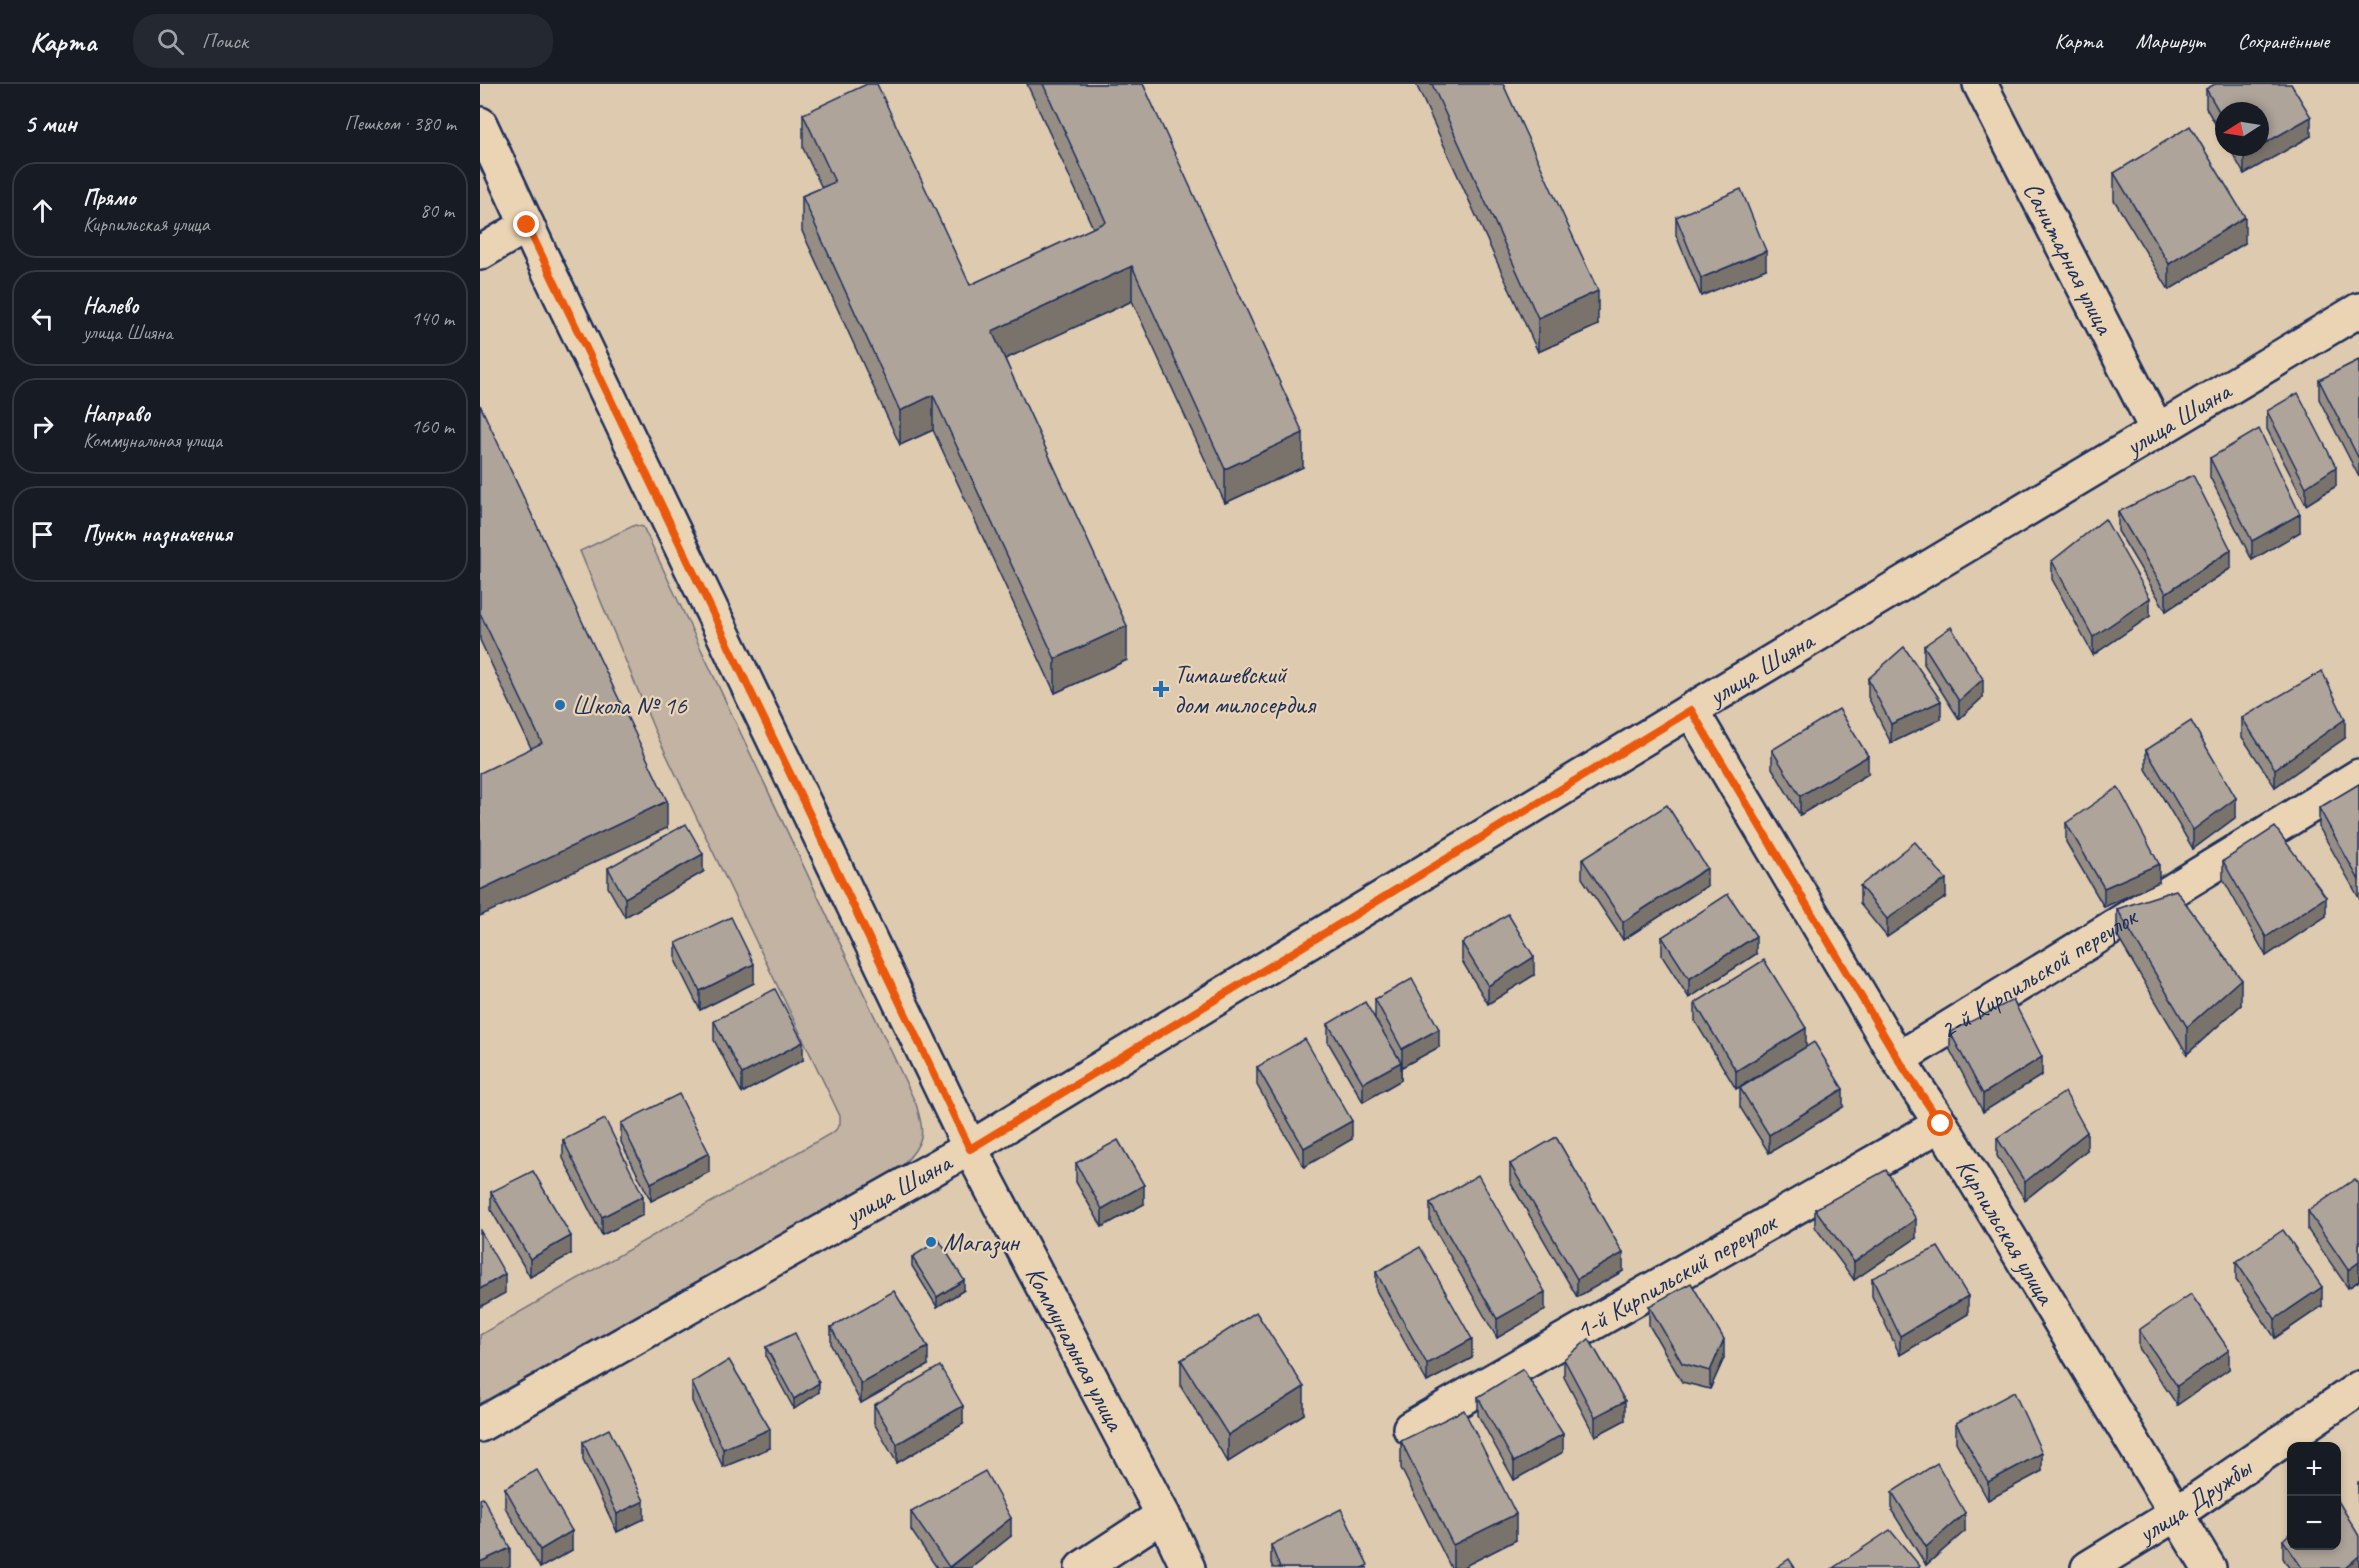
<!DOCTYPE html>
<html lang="ru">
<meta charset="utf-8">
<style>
body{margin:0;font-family:Caveat,sans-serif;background:#242831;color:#f1f3f6}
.controls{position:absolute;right:18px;bottom:18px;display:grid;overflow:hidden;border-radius:12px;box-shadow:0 3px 9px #0003}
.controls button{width:54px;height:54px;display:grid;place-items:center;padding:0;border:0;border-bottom:2px solid #363941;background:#171b24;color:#f1f3f6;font:30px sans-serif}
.compass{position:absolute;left:1735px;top:18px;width:54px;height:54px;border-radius:50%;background:#171b24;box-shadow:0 3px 9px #0003;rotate:258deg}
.stop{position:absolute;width:18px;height:18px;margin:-14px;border:4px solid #ea580c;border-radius:50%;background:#fff}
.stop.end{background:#ea580c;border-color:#fff;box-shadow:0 2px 6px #0008}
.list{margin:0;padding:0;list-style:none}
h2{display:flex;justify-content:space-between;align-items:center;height:78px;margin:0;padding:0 24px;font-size:26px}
h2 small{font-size:20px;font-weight:400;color:#9ea1a6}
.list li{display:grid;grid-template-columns:39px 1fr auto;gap:18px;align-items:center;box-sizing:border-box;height:96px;margin:0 12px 12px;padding:0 12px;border:2px solid #363941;border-radius:24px}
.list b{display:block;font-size:22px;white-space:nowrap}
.list p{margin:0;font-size:20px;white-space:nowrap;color:#9ea1a6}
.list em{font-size:20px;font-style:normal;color:#9ea1a6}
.icon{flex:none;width:33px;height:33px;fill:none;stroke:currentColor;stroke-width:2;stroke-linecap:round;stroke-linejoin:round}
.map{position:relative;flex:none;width:1879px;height:1484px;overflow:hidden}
header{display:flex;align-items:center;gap:36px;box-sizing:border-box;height:84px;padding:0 30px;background:#171b24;border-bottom:2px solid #363941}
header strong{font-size:28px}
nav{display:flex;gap:33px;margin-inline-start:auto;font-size:21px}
.search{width:420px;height:54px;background:#242831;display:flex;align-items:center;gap:15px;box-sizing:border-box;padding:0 21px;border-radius:24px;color:#9ea1a6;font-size:22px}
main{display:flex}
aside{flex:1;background:#171b24}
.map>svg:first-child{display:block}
.green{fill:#c2b3a2;stroke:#6e7180;stroke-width:1.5}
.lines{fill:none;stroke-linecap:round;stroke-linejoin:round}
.minor-casing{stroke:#1b2f5e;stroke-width:38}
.major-casing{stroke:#1b2f5e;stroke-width:38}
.minor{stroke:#ebd4b3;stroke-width:33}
.major{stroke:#ebd4b3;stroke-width:33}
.wall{fill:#968d84;stroke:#1b2f5e;stroke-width:1.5}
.shaded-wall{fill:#7a736c;stroke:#1b2f5e;stroke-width:1.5}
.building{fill:#aea49a;stroke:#1b2f5e;stroke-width:1.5}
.route{stroke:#ea580c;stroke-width:8}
.poi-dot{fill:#1f6fb2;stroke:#ebd4b3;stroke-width:2}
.labels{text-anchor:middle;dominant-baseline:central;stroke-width:4.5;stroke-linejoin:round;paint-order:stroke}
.street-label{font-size:26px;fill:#1b2f5e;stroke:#ebd4b3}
.poi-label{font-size:26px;fill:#1b2f5e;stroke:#ebd4b3;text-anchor:start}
</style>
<header>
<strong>Карта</strong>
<div class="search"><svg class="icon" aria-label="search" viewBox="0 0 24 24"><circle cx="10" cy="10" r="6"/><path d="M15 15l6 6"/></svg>Поиск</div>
<nav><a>Карта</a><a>Маршрут</a><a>Сохранённые</a></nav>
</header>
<main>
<aside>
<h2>5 мин<small>Пешком · 380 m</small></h2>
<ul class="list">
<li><svg class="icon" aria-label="ahead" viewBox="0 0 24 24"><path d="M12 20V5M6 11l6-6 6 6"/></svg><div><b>Прямо</b><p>Кирпильская улица</p></div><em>80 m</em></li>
<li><svg class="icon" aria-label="left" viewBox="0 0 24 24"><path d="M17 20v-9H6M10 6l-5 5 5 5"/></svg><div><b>Налево</b><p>улица Шияна</p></div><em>140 m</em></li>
<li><svg class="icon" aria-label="right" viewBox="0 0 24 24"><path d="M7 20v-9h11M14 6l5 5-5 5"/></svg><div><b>Направо</b><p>Коммунальная улица</p></div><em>160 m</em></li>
<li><svg class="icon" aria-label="arrive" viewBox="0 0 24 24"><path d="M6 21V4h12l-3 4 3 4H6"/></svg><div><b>Пункт назначения</b></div></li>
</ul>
</aside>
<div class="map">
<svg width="1879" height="1484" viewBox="0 0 1879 1484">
<rect width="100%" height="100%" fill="#decaae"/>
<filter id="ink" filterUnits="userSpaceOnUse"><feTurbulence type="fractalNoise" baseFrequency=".0167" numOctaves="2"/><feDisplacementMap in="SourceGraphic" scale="12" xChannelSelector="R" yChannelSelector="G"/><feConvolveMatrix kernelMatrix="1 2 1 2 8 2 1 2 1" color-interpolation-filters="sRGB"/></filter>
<g filter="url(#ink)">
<path class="green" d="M155,441L163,443L168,453L436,1020C445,1051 445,1056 423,1081L0,1320V1251L355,1047L360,1040V1032L174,645L100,467Z"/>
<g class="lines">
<defs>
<g id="minor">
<path id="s1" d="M1500,0L1677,346"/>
<polyline points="0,169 47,141"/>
<path id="s2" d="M1211,626L1418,975L1461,1040L1729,1484"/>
<path id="s3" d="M1418,975L1879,692"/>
<path id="s4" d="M490,1064L683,1431L708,1484"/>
<path id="s5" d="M0,1341L490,1064L1211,626L1879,226"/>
<path id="s6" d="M930,1344L1461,1040"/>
<polyline points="602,1484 683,1431"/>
<path id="s7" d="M1608,1484L1696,1430L1879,1304"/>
</g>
<polyline id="major" points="0,40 60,169 490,1064"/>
</defs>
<use href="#minor" class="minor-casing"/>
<use href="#major" class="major-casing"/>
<use href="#minor" class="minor"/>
<use href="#major" class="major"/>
</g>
<g class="wall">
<polygon points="547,0 663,0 823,383 745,419 652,217 525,275 647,576 575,609 453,346 420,361 322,147 322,112 342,104 323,64 323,30 490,201 613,144"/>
<polygon points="936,0 1023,0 1118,241 1058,268"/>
<polygon points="1726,5 1831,52 1764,90 1749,63 1780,63 1744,27 1744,55 1726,24"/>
<polygon points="1634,89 1765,159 1689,206 1634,116"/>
<polygon points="1196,133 1286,185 1221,212 1196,151"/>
<polygon points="1879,276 1879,393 1839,315 1839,296"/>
<polygon points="0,321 187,744 51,664 0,556"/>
<polygon points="1787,327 1856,402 1826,421 1787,345"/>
<polygon points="1730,374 1820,448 1772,476 1730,393"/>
<polygon points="1638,428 1751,484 1686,527 1638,447"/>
<polygon points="1572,477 1670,532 1613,571 1572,495"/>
<polygon points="1444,562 1503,613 1479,635 1444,580"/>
<polygon points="1388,595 1461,635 1411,659 1388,613"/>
<polygon points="1762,634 1865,654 1795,703 1762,653"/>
<polygon points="1292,666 1388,690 1320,731 1292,684"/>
<polygon points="1666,666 1756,733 1713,765 1666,685"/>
<polygon points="1879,700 1879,814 1839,743 1839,724"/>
<polygon points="1586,739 1679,798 1624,823 1586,758"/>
<polygon points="1102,775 1227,802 1143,856 1102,794"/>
<polygon points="1743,777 1846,832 1786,872 1743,795"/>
<polygon points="128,784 223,788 145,833 128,803"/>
<polygon points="1380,802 1466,813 1407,853 1380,820"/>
<polygon points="1637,825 1761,921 1707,970 1637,852"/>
<polygon points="1182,853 1276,870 1209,914 1182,872"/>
<polygon points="196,859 274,899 220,926 196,878"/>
<polygon points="982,859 1054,891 1008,920 982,877"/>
<polygon points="895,915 959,963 922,983 921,982 921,996 883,1018 848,958 848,940 895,934"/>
<polygon points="1215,919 1326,963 1256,1005 1215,937"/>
<polygon points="234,937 323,976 262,1009 234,956"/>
<polygon points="1470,948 1562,991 1503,1028 1470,966"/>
<polygon points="777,983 872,1055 824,1083 777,1001"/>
<polygon points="1260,1004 1363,1023 1289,1069 1260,1023"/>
<polygon points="141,1039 229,1088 171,1117 141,1058"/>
<polygon points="1517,1054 1607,1066 1545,1116 1517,1072"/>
<polygon points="83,1056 163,1131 122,1151 83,1074"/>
<polygon points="596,1079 664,1120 622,1143 596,1098"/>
<polygon points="1030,1080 1143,1187 1097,1213 1030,1098"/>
<polygon points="1879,1100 1879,1197 1868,1204 1828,1146 1828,1127"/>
<polygon points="11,1108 91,1170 50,1193 11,1126"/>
<polygon points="950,1119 1065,1226 1017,1254 950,1137"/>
<polygon points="1335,1125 1436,1154 1374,1196 1335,1143"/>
<polygon points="432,1173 484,1206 457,1223 432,1182"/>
<polygon points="1756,1178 1842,1222 1795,1254 1756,1196"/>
<polygon points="896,1188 992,1274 947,1298 896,1206"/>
<polygon points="1392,1194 1488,1230 1420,1271 1392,1212"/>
<polygon points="1169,1222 1244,1274 1230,1305 1202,1298 1169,1241"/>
<polygon points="351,1243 448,1281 381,1319 351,1261"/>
<polygon points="1659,1246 1749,1285 1697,1321 1659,1264"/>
<polygon points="286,1263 339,1308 314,1325 286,1273"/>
<polygon points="1084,1275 1145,1336 1115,1352 1084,1293"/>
<polygon points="701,1276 824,1330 748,1378 701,1303"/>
<polygon points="212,1299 290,1364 243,1383 212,1317"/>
<polygon points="998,1313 1083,1368 1034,1396 998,1331"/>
<polygon points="394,1321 483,1340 417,1379 394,1339"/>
<polygon points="1476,1339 1562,1387 1508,1416 1476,1358"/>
<polygon points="921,1357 1036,1456 981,1484 971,1484 921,1384"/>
<polygon points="103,1358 164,1435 137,1448 103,1376"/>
<polygon points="1878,1398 1879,1398 1879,1418 1878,1417"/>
<polygon points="25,1404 92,1466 60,1484 25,1423"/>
<polygon points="1412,1408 1485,1447 1446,1481 1412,1427"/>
<polygon points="431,1428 531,1452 491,1484 457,1484 431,1446"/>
<polygon points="1803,1456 1879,1484 1809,1484 1803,1474"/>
<polygon points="791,1461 888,1484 793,1484 791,1479"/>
</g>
<g class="shaded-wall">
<polygon points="1831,33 1831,52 1764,90 1764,71"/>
<polygon points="1765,133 1765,159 1689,206 1689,180"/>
<polygon points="1286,167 1286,185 1221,212 1221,194"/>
<polygon points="652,182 652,217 512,281 512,247"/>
<polygon points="1118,207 1118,241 1058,268 1058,234"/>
<polygon points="453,311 453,346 420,361 420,327"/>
<polygon points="823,349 823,383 745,419 745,385"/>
<polygon points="1856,383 1856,402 1826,421 1826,403"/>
<polygon points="1820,430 1820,448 1772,476 1772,457"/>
<polygon points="1751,466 1751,484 1686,527 1686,509"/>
<polygon points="1670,514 1670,532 1613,571 1613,553"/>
<polygon points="647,542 647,576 575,609 575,575"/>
<polygon points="1503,595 1503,613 1479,635 1479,617"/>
<polygon points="1461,617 1461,635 1411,659 1411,640"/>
<polygon points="1865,635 1865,654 1795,703 1795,685"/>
<polygon points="1388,672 1388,690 1320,731 1320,712"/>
<polygon points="1756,714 1756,733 1713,765 1713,746"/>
<polygon points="187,717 187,744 0,832 0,806"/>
<polygon points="223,770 223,788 145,833 145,814"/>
<polygon points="1679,780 1679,798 1624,823 1624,804"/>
<polygon points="1227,784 1227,802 1143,856 1143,838"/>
<polygon points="1466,795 1466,813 1407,853 1407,835"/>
<polygon points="1846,813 1846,832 1786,872 1786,853"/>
<polygon points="1276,852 1276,870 1209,914 1209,895"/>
<polygon points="1054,873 1054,891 1008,920 1008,902"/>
<polygon points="274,880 274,899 220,926 220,907"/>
<polygon points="1761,895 1761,921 1707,970 1707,943"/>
<polygon points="1326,944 1326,963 1256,1005 1256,987"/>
<polygon points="959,945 959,963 922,983 922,965"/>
<polygon points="323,958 323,976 262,1009 262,990"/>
<polygon points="1562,973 1562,991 1503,1028 1503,1010"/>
<polygon points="921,978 921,996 883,1018 883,999"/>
<polygon points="1363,1005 1363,1023 1289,1069 1289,1051"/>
<polygon points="872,1037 872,1055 824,1083 824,1064"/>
<polygon points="1607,1048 1607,1066 1545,1116 1545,1098"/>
<polygon points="229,1069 229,1088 171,1117 171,1099"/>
<polygon points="664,1101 664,1120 622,1143 622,1125"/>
<polygon points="163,1112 163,1131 122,1151 122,1133"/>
<polygon points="1436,1135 1436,1154 1374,1196 1374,1178"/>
<polygon points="91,1152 91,1170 50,1193 50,1175"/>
<polygon points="1143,1169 1143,1187 1097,1213 1097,1195"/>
<polygon points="1879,1178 1879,1197 1868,1204 1868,1186"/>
<polygon points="25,1190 25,1209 0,1223 0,1205"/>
<polygon points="484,1196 484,1206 457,1223 457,1213"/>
<polygon points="1842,1203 1842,1222 1795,1254 1795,1235"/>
<polygon points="1065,1208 1065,1226 1017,1254 1017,1235"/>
<polygon points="1488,1212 1488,1230 1420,1271 1420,1252"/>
<polygon points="992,1255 992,1274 947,1298 947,1280"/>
<polygon points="1244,1255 1244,1274 1230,1305 1230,1287"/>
<polygon points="448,1263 448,1281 381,1319 381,1300"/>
<polygon points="1749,1266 1749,1285 1697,1321 1697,1302"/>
<polygon points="339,1299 339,1308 314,1325 314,1315"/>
<polygon points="824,1303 824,1330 748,1378 748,1351"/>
<polygon points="1145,1317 1145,1336 1115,1352 1115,1333"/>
<polygon points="483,1322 483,1340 417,1379 417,1360"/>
<polygon points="290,1345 290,1364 243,1383 243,1365"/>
<polygon points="1083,1350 1083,1368 1034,1396 1034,1378"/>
<polygon points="1562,1369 1562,1387 1508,1416 1508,1398"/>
<polygon points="164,1417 164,1435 137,1448 137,1430"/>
<polygon points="1485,1429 1485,1447 1446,1481 1446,1463"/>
<polygon points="1036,1430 1036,1456 981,1484 973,1484 973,1461"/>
<polygon points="531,1434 531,1452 491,1484 469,1484"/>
<polygon points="92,1447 92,1466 60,1484 60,1466"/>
<polygon points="30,1464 30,1482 26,1484 0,1484 0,1478"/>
<polygon points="1879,1472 1879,1484 1865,1484"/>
</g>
<g class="building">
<polygon points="387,0 397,0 490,201 626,138 563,0 663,0 823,349 745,385 652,182 512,247 647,542 575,575 453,311 420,327 322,112 355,98 323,30"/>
<polygon points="952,0 1023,0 1118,207 1058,234"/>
<polygon points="1735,0 1811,0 1831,33 1780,62 1780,27 1744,27 1744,36 1726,5"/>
<polygon points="1710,42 1765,133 1689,180 1634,89"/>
<polygon points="1759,63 1779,63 1764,71"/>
<polygon points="1261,105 1286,167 1221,194 1196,133"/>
<polygon points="1879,276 1879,375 1839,296"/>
<polygon points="1818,309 1856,383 1826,403 1787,327"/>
<polygon points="0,321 187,717 0,806 0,689 62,659 0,529"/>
<polygon points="1779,345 1820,430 1772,457 1730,374"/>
<polygon points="1713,391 1751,466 1686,509 1638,428"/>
<polygon points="1625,435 1670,514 1613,553 1572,477"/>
<polygon points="1471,543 1503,595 1479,617 1444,562"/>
<polygon points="1424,563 1461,617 1411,640 1388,595"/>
<polygon points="1842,587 1865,635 1795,685 1762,634"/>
<polygon points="1359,625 1388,672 1320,712 1292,666"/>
<polygon points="1711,637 1756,714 1713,746 1666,666"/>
<polygon points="1879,700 1879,796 1839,724"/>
<polygon points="1638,703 1679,780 1624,804 1586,739"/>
<polygon points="1187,721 1227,784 1143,838 1102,775"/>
<polygon points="206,740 223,770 145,814 128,784"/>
<polygon points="1795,743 1846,813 1786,853 1743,777"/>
<polygon points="1435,758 1466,795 1407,835 1380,802"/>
<polygon points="1696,806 1761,895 1707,943 1637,825"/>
<polygon points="1248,810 1276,852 1209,895 1182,853"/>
<polygon points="1028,830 1054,873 1008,902 982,859"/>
<polygon points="251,833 274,880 220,907 196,859"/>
<polygon points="1284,876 1326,944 1256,987 1215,919"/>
<polygon points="932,895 959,945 922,965 895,915"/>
<polygon points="295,905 323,958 262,990 234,937"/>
<polygon points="1533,916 1562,973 1503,1010 1470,948"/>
<polygon points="885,918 921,978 883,999 848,940"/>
<polygon points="825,955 872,1037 824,1064 777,983"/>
<polygon points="1334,958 1363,1005 1289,1051 1260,1004"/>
<polygon points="1585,1008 1607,1048 1545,1098 1517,1054"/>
<polygon points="199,1010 229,1069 171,1099 141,1039"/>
<polygon points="125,1035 163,1112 122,1133 83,1056"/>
<polygon points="1076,1053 1143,1169 1097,1195 1030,1080"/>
<polygon points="638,1056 664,1101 622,1125 596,1079"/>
<polygon points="1406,1086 1436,1135 1374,1178 1335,1125"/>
<polygon points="53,1087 91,1152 50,1175 11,1108"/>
<polygon points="998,1091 1065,1208 1017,1235 950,1119"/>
<polygon points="1875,1095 1879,1100 1879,1178 1868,1186 1828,1127"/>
<polygon points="0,1146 25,1190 0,1205"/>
<polygon points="1803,1146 1842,1203 1795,1235 1756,1178"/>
<polygon points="459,1156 484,1196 457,1213 432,1173"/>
<polygon points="940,1163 992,1255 947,1280 896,1188"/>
<polygon points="1458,1163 1488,1212 1420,1252 1392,1194"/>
<polygon points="1211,1199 1244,1255 1230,1287 1202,1279 1169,1222"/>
<polygon points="414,1207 448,1263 381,1300 351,1243"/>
<polygon points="1711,1210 1749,1266 1697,1302 1659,1246"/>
<polygon points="776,1228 824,1303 748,1351 701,1276"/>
<polygon points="315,1249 339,1299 314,1315 286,1263"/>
<polygon points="1109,1255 1145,1317 1115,1333 1084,1275"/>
<polygon points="249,1276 290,1345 243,1365 212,1299"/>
<polygon points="460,1282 483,1322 417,1360 394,1321"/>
<polygon points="1043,1285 1083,1350 1034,1378 998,1313"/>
<polygon points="1534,1308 1562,1369 1508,1398 1476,1339"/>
<polygon points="984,1326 1036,1430 973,1461 921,1357"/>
<polygon points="129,1345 164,1417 137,1430 103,1358"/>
<polygon points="1457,1379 1485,1429 1446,1463 1412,1408"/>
<polygon points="57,1386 92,1447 60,1466 25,1404"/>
<polygon points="505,1387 531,1434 469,1483 431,1428"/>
<polygon points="3,1414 30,1464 0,1478 0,1415"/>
<polygon points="1857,1415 1879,1452 1879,1472 1865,1484 1822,1484 1803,1456 1812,1447 1812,1461 1857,1461"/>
<polygon points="861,1425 888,1481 882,1484 800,1484 791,1461"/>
<polygon points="1410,1446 1440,1482 1437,1484 1353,1484"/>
<polygon points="1309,1475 1315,1484 1296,1484"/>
</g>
</g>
<g class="lines" filter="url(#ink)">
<polyline class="route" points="47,141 490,1065 1211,626 1418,975 1461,1040"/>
</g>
<g class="poi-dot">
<path d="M678 596h6v6h6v6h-6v6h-6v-6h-6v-6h6z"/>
<circle cx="80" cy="621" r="6"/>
<circle cx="451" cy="1158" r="6"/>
</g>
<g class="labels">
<g class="street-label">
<text stroke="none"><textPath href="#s1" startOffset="195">Санитарная улица</textPath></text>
<text stroke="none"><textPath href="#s5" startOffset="1974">улица Шияна</textPath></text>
<text stroke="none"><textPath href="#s5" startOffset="1488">улица Шияна</textPath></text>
<text stroke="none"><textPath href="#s3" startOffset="164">2-й Кирпильской переулок</textPath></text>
<text stroke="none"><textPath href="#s5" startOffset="480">улица Шияна</textPath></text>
<text stroke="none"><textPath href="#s2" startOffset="609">Кирпильская улица</textPath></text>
<text stroke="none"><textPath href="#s6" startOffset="306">1-й Кирпильский переулок</textPath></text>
<text stroke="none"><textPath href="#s4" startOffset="226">Коммунальная улица</textPath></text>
<text stroke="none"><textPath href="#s7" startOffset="126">улица Дружбы</textPath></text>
</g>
<g class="poi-label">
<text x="694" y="590">Тимашевский<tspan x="694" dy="30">дом милосердия</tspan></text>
<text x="92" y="621">Школа № 16</text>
<text x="463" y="1158">Магазин</text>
</g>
</g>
</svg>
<div class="controls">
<button>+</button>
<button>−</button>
</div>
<svg class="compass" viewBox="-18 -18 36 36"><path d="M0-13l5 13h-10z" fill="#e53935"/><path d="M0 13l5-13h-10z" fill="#9ea1a6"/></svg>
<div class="stop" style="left:1461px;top:1040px"></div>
<div class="stop end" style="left:47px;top:141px"></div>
</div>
</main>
